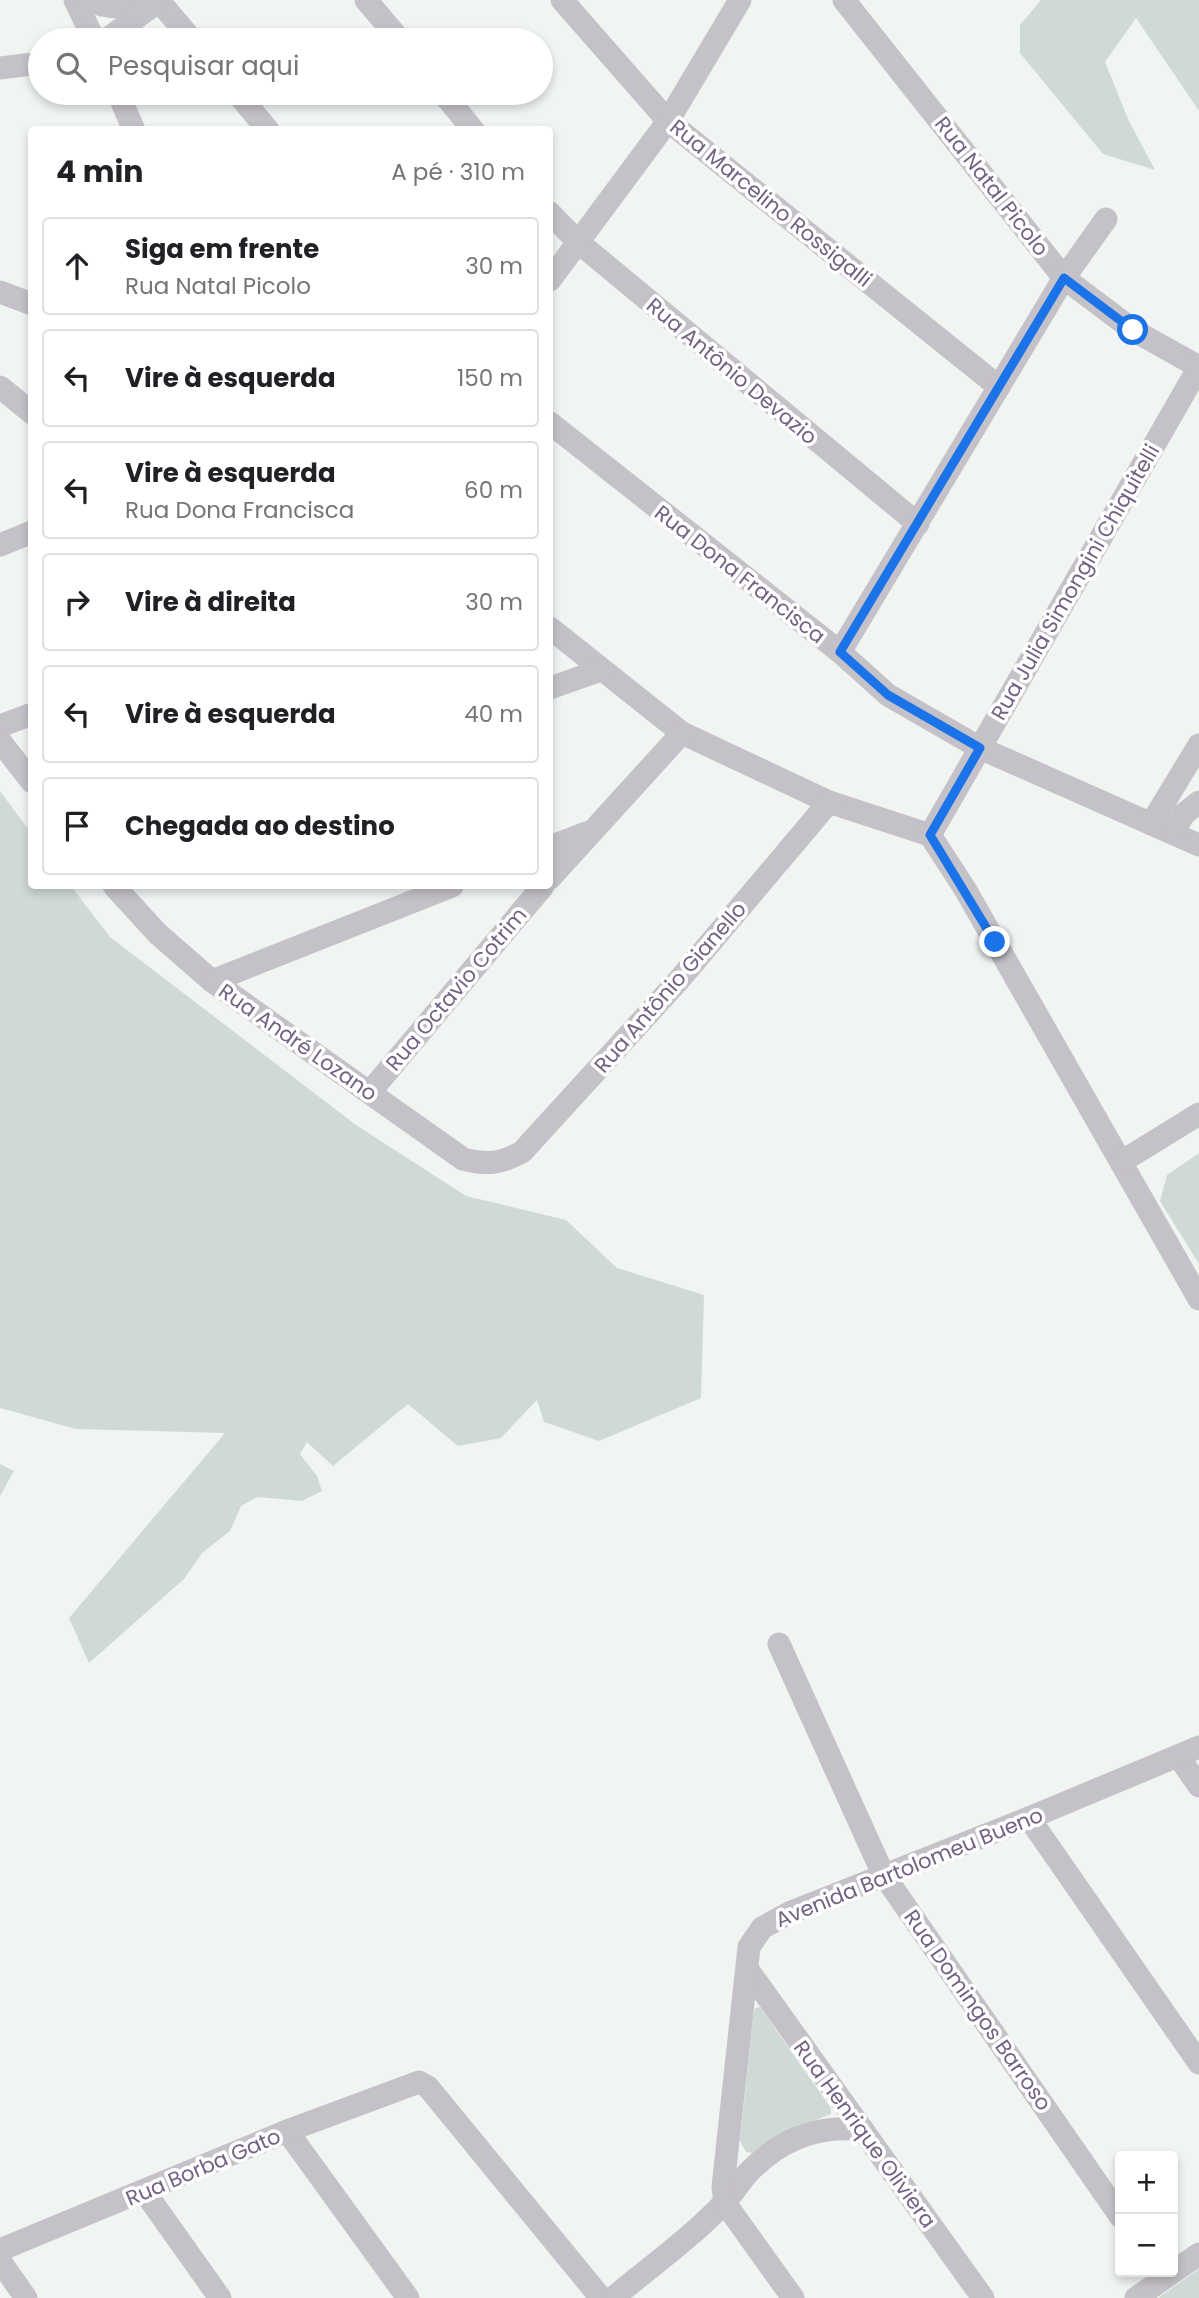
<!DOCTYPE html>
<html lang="pt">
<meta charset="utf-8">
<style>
body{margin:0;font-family:Poppins,sans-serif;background:#f2f2f2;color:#202124}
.controls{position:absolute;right:21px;bottom:21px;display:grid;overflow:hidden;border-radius:7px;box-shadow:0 4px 10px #0003}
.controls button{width:63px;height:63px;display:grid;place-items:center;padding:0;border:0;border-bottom:2px solid #e0e0e0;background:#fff;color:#202124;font:35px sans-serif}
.stop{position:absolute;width:21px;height:21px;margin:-16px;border:5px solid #1a73e8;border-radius:50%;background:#fff}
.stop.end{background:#1a73e8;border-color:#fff;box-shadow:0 2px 7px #0008}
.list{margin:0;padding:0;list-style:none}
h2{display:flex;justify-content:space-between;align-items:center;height:91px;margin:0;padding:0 28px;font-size:30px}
h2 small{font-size:23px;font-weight:400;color:#757577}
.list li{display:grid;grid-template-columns:46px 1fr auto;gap:21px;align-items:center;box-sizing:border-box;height:98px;margin:0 14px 14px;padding:0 14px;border:2px solid #e0e0e0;border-radius:7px}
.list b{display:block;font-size:26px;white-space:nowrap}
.list p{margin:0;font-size:23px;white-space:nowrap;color:#757577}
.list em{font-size:23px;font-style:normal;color:#757577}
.icon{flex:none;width:38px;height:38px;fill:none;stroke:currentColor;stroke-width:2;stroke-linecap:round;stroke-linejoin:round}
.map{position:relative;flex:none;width:1199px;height:2298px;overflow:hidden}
.search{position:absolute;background:#fff;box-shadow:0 4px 10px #0003;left:28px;top:28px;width:525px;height:77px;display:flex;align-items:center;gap:18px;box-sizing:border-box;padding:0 24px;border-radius:38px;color:#757577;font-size:26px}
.panel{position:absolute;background:#fff;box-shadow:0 4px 10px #0003;left:28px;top:126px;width:525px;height:763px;border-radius:7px}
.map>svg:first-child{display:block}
.green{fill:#cfdad7}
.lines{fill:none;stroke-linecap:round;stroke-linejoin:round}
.minor{stroke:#c5c1c8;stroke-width:23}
.route{stroke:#1a73e8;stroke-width:9}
.labels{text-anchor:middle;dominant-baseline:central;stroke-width:7;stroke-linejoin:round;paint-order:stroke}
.street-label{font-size:21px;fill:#736283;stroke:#fff}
</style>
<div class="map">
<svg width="1199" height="2298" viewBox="0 0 1199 2298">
<rect width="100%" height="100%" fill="#f0f5f1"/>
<g class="green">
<polygon points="1041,0 1199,0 1199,111 1136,18 1105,62 1128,119 1155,170 1103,154 1020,53 1020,25"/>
<polygon points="0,791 31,833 32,886 71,886 110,937 356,1125 466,1196 566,1220 617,1268 704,1295 701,1398 599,1441 544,1422 537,1400 501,1438 458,1446 408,1404 333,1466 307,1442 300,1454 317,1476 322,1491 302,1501 257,1497 241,1506 230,1531 202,1553 184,1579 89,1663 69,1618 225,1433 76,1429 0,1408"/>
<polygon points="1199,1153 1199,1264 1160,1201 1167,1175"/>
<polygon points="0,1464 14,1471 0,1496"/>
<polygon points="760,2007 831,2108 831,2114 779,2135 752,2153 746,2152 740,2141 753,2017 755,2008"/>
<polygon points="1199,2269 1199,2298 1158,2298"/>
</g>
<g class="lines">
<g class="minor">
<polyline points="75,0 94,40"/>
<path d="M89,0C112,12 135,6 159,1L192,40"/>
<polyline points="366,0 400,40"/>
<polyline points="562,0 668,121 999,387"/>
<polyline points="844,0 1064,278 1133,330 1199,367"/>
<polyline points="106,40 152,6"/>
<polyline points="0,68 40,63"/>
<polyline points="118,93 134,130"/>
<polyline points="237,93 268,130"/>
<polyline points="443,93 473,130"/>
<polyline points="550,213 578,242 918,524"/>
<polyline points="550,280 668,121 740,0"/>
<polyline points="0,292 32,304"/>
<polyline points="0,387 32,413"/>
<polyline points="550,423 840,652 888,695 980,748 1199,845"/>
<polyline points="0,545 32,532"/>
<polyline points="550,628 682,733 829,802 930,835"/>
<polyline points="840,652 1064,278 1106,219"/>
<polyline points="550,688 601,670"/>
<polyline points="0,726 32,714"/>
<polyline points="0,741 32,782"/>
<polyline points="1151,824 1199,745"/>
<polyline points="1173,832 1184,814 1199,802"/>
<polyline points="930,835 1199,367"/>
<polyline points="930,835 965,889 1199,1299"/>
<polyline points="550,847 586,833"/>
<polyline points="550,878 682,733"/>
<path d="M114,886L158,934L212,981L463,1159C487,1165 500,1164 522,1152L679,980L829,802"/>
<polyline points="212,981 452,886"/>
<polyline points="370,1092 543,886"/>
<polyline points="1121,1162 1199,1114"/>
<polyline points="779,1644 883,1874 1120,2216"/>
<polyline points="1178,1756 1199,1786"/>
<polyline points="1029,1818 1199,2063"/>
<polyline points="748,1970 983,2298"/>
<polyline points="287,2131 408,2298"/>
<polyline points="144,2191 220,2298"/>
<polyline points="0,2250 287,2131 419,2082 428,2087 601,2298"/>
<polyline points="0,2261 26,2298"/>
<path d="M613,2298C650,2267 691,2238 724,2203C733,2194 739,2183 747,2174C779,2140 817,2124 863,2130"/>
<polyline points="793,2298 725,2203 723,2187 749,1947 762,1928 789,1913 1029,1818 1199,1747"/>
<polyline points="1136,2298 1199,2254"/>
</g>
</g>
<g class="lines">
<polyline class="route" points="995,942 930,835 980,748 888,695 840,652 1064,278 1133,330"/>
</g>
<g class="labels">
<g class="street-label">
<text transform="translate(992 186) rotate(52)">Rua Natal Picolo</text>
<text transform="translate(771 203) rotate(39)">Rua Marcelino Rossigalli</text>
<text transform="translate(732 371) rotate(40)">Rua Antônio Devazio</text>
<text transform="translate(740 574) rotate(38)">Rua Dona Francisca</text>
<text transform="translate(1075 582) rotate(-60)">Rua Julia Simongini Chiquitelli</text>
<text transform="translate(670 987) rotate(-49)">Rua Antônio Gianello</text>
<text transform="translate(456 989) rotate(-50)">Rua Octavio Cotrim</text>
<text transform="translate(298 1042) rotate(35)">Rua André Lozano</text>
<text transform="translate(909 1867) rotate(-22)">Avenida Bartolomeu Bueno</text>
<text transform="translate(978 2010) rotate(55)">Rua Domingos Barroso</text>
<text transform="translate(865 2134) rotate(54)">Rua Henrique Oliviera</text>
<text transform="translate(203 2167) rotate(-23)">Rua Borba Gato</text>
</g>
</g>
</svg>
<div class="controls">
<button>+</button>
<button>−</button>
</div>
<div class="stop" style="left:1133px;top:330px"></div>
<div class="stop end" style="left:995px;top:942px"></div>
<div class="search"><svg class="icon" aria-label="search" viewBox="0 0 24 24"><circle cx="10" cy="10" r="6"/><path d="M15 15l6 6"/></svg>Pesquisar aqui</div>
<section class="panel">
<h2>4 min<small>A pé · 310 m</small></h2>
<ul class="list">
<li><svg class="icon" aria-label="ahead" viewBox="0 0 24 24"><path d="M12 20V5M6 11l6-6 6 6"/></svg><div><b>Siga em frente</b><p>Rua Natal Picolo</p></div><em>30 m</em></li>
<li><svg class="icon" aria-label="left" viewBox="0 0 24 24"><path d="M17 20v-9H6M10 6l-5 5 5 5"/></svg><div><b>Vire à esquerda</b></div><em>150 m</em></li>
<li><svg class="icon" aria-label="left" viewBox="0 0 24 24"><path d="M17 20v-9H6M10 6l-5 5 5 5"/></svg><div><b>Vire à esquerda</b><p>Rua Dona Francisca</p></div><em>60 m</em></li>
<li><svg class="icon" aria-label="right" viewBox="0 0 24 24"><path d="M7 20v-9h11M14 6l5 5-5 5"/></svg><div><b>Vire à direita</b></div><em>30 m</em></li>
<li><svg class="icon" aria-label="left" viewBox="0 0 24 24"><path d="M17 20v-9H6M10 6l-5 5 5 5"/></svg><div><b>Vire à esquerda</b></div><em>40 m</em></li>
<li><svg class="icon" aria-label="arrive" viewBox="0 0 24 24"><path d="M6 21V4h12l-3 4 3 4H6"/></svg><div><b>Chegada ao destino</b></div></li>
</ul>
</section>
</div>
